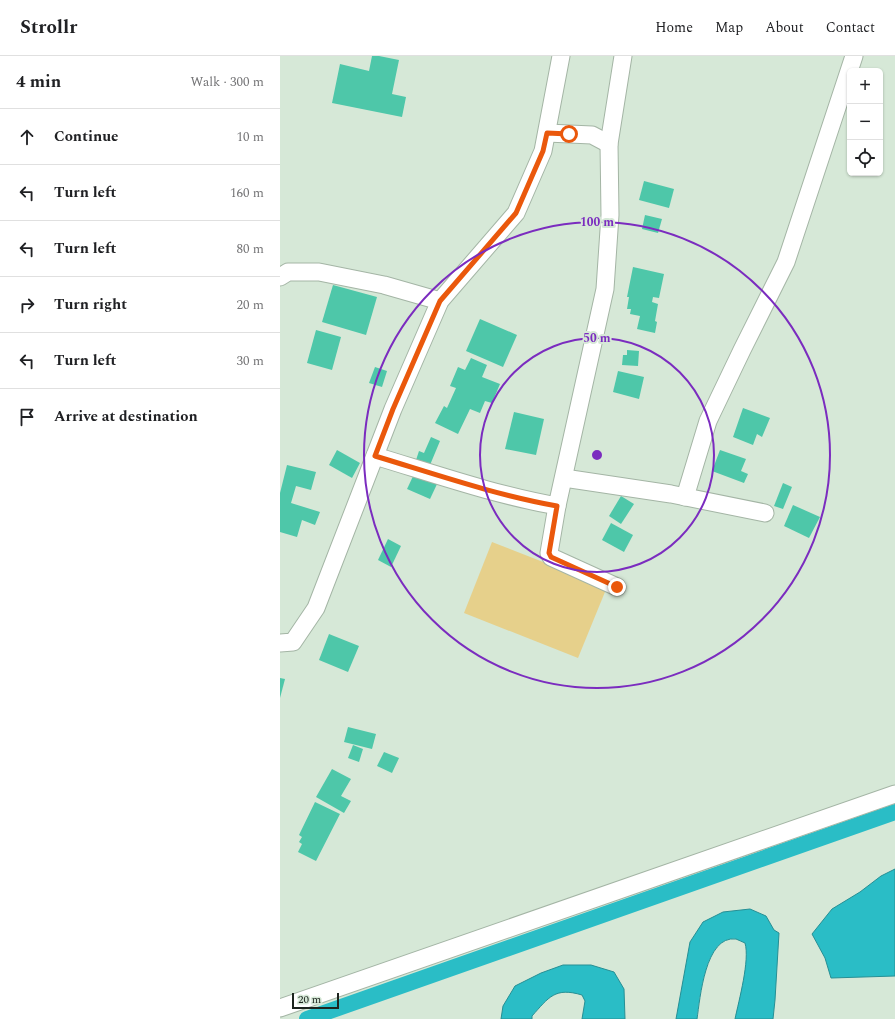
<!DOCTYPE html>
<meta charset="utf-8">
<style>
body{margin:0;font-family:Spectral,serif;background:#f6f6f6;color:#202124}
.controls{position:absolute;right:12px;top:12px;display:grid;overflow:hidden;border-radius:6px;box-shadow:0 1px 3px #0004}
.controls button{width:36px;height:36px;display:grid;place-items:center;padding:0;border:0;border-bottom:1px solid #e0e0e0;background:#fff;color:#202124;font:20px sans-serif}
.scale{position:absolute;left:12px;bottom:10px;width:47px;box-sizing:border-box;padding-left:4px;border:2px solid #1d241e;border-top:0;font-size:11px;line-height:14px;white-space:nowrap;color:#1d241e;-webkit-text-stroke:3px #d6e8d7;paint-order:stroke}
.stop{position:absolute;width:12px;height:12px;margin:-9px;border:3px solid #ea580c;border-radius:50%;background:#fff}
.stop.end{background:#ea580c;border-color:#fff;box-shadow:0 1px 4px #0008}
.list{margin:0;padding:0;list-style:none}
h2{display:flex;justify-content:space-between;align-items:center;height:52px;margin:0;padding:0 16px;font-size:17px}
h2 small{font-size:13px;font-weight:400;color:#757577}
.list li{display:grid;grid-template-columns:26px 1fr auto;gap:12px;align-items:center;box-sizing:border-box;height:56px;padding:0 16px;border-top:1px solid #e0e0e0}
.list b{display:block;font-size:15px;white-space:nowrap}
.list em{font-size:13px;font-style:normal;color:#757577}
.icon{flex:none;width:22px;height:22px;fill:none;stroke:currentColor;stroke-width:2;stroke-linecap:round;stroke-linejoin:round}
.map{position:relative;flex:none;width:615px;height:963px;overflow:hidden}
header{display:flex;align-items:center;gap:24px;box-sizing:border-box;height:56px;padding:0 20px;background:#fff;border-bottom:1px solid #e0e0e0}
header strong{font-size:19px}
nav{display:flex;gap:22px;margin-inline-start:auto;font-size:14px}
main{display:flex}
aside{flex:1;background:#fff}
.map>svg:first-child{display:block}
.green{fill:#e6d08b}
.water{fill:#2abdc6;stroke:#268f94}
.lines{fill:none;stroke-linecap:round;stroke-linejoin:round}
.canal{stroke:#2abdc6;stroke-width:16}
.building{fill:#4ec7a9}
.minor-casing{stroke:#a4b5a5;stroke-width:19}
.minor{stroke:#fff;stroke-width:17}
.route{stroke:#ea580c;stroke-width:5}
.ring{fill:none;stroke:#7b2cbf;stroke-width:2}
.centre{fill:#7b2cbf;stroke:#d6e8d7;stroke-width:2}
.ring-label{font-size:12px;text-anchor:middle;font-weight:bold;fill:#7b2cbf;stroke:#d6e8d7;stroke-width:4;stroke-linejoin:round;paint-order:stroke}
</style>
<header>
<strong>Strollr</strong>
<nav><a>Home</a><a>Map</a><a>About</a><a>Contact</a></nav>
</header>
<main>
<aside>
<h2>4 min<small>Walk · 300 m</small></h2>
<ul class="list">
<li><svg class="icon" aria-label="ahead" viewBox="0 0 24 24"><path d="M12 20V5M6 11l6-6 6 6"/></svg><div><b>Continue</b></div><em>10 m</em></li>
<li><svg class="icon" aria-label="left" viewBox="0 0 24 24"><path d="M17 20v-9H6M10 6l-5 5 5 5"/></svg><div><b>Turn left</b></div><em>160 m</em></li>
<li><svg class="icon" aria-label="left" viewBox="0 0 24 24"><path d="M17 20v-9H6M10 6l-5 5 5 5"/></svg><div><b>Turn left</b></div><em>80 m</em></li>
<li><svg class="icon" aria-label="right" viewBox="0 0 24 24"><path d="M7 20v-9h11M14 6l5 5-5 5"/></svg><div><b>Turn right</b></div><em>20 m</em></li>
<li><svg class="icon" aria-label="left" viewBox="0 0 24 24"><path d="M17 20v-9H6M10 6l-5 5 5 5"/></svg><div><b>Turn left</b></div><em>30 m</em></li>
<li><svg class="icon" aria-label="arrive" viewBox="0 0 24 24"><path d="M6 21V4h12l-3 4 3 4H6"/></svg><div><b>Arrive at destination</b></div></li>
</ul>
</aside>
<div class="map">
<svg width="615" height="963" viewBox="0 0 615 963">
<rect width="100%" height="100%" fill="#d6e8d7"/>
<polygon class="green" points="212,486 327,531 298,602 184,557"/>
<g class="water">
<polygon points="615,813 615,920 551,922 545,902 532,878 552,853 580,836 601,820"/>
<path d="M470,853L486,860L494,874L499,877L495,944L493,963H455C459,944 470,904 465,887C462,886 459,884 456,883C425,879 420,943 417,963H396L410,886L423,866L443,856Z"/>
<path d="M283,909H311L334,916L344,933L345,963H302L305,945L302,939C275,931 269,941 252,960V963H221L223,950L235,930L261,917Z"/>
</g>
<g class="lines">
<polyline class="canal" points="27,963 615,756"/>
</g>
<g class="building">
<polygon points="92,0 99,0 119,4 112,38 126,41 122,61 52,47 60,8 89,15"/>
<polygon points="364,125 394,133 389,152 359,144"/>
<polygon points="365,159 382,163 378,177 362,173"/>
<polygon points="353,211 384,218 379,242 373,241 372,246 378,248 375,265 377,266 375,277 357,273 360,260 350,258 351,253 347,253 349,241 347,241"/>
<polygon points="53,229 97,241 86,279 42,266"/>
<polygon points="200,263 237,279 223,311 186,295"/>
<polygon points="36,274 61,281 52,314 27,307"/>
<polygon points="347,294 359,295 358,310 342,309 343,299 347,299"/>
<polygon points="191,302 207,309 202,321 220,328 212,347 205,345 200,357 190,353 178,378 155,367 164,350 167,352 176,332 170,330 178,311 185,314"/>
<polygon points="95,311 107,315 102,331 89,327"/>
<polygon points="338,315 364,321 359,343 333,336"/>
<polygon points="463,352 490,362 482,381 477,378 473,389 453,381"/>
<polygon points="234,356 264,363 256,399 225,393"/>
<polygon points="151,381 160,385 150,409 136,404 139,395 144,397"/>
<polygon points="57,394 80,407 72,422 49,409"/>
<polygon points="440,394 466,403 461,415 468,418 464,427 432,415"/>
<polygon points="7,409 36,416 31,434 16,430 11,447 40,456 35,469 22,464 17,481 0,476 0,437"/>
<polygon points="135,416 158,426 150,443 127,433"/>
<polygon points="503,427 512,431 503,453 494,450"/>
<polygon points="341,440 354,448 341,468 329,460"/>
<polygon points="513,449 540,461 529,482 504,470"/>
<polygon points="331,467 353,479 344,496 322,484"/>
<polygon points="108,483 121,490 111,511 98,504"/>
<polygon points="49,578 79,590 68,616 39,604"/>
<polygon points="0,622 5,623 0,642"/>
<polygon points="68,671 96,678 92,693 64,686"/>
<polygon points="73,689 83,693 79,706 68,702"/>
<polygon points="104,696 119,702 112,717 97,710"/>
<polygon points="52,713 71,723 61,740 71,745 64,757 36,741"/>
<polygon points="35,746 60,758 36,805 18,796 22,788 19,786 22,781 19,779"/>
</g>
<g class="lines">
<defs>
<g id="minor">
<polyline points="267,77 312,79 329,88"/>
<polyline points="0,221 8,216 39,216 104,229 160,245"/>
<path d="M95,400C155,418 215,439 277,450L325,233L330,159L329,88L343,0"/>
<polyline points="284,422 391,438 485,457"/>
<polyline points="405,441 428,365 462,294 506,206 574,0"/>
<polyline points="277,450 269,497 271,501 337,531"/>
<polyline points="0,587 13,586 36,552 113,353 160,245 236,157 263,95 281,0"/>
<polyline points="0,952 615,738"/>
</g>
</defs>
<use href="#minor" class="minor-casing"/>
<use href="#minor" class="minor"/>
</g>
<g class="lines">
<path class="route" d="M289,78L267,77L263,95L236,157L160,245L113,353L95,400C155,418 215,439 277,450L269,497L271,501L337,531"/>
</g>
<g class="ring">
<circle cx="317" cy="399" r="117"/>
<circle cx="317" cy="399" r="233"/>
</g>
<circle cx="317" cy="399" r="6" class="centre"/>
<g class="ring-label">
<text x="317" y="170">100 m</text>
<text x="317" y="286">50 m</text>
</g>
</svg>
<div class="controls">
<button>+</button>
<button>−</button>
<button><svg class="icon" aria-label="locate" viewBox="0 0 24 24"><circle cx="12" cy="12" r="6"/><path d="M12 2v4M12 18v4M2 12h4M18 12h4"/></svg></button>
</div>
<div class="scale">20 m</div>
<div class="stop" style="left:289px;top:78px"></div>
<div class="stop end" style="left:337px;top:531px"></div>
</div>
</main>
